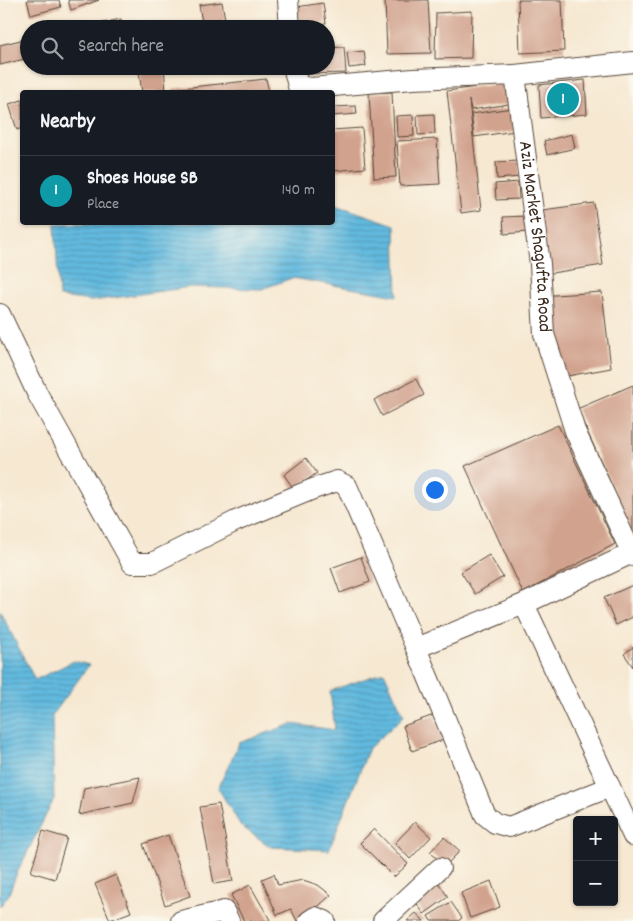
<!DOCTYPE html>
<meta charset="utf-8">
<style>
body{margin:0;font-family:Dekko,sans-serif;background:#20242c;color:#f1f3f6}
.controls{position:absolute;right:15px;bottom:15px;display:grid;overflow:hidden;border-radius:5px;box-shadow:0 1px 4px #0004}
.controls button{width:45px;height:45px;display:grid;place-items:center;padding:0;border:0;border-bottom:1px solid #363941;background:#171b24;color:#f1f3f6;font:25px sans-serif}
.you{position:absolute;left:434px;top:489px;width:18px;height:18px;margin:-12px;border:4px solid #fff;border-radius:50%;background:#1a73e8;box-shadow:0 0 0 8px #1a73e833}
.badge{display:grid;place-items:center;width:32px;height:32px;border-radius:50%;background:#7c3aed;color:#fff;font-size:16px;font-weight:700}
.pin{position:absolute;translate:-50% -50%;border:2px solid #fff;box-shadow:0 1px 5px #0006}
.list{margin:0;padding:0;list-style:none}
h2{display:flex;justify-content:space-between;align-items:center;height:65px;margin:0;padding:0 20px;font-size:21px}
h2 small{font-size:16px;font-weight:400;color:#9ea1a6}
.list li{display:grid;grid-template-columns:32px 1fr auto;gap:15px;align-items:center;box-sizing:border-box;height:70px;padding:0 20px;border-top:1px solid #363941}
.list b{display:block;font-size:19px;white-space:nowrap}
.list p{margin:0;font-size:16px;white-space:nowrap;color:#9ea1a6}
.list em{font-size:16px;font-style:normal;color:#9ea1a6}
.icon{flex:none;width:28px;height:28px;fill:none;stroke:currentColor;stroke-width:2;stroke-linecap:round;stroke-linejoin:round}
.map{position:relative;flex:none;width:633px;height:921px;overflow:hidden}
.search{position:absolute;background:#171b24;box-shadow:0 1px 4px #0004;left:20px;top:20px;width:315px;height:55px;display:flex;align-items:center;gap:12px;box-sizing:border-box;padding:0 18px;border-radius:28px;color:#9ea1a6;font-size:19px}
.panel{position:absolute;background:#171b24;box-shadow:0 1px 4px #0004;left:20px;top:90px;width:315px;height:135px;border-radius:5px}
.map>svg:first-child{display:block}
.water{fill:url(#water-rules);stroke:#4e727e}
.building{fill:#d1a38e}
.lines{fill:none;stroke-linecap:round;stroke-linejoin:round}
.minor-casing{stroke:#574639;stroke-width:22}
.minor{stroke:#fff;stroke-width:20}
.labels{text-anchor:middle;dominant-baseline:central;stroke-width:4.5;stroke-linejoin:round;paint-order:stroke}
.street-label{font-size:19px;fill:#3b2a1e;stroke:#fbf7ec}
</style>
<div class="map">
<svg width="633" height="921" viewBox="0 0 633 921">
<defs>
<pattern id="water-rules" width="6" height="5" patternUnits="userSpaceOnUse" patternTransform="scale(1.25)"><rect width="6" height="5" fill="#62badf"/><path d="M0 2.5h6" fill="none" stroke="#5297b4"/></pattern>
</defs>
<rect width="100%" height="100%" fill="#fbf7ec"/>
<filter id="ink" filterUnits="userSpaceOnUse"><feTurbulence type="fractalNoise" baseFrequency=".02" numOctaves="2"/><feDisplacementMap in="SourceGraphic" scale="10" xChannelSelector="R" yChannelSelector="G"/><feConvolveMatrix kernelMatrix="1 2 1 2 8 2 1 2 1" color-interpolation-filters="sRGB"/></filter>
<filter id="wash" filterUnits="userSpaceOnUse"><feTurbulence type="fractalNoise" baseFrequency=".0096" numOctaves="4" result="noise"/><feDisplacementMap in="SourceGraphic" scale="20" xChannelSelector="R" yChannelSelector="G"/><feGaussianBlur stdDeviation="1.12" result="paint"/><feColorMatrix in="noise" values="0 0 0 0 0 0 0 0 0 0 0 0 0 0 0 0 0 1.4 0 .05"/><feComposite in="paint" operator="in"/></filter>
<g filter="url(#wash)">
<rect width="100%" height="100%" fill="#f6e8d1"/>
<g class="water">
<polygon points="333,204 395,225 397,296 292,278 262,289 190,287 92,301 59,297 55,224 332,222"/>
<polygon points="0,611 35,680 74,661 89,665 52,716 54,799 17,873 8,896 0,906"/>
<polygon points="384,672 404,716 369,748 329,850 271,847 241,826 218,788 239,743 292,724 335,730 330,691"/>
</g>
<g id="blocks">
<g class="building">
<polygon points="27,0 59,0 61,7 31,15"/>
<polygon points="68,0 99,0 71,10"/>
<polygon points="385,0 428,0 431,53 387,54"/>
<polygon points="518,0 562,0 564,51 520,53"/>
<polygon points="222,2 226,25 203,28 199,5"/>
<polygon points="323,3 326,23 299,27 296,7"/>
<polygon points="472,11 471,58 435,59 436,13"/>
<polygon points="121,19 123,29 94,29 93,25"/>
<polygon points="29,38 29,58 0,65 0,45"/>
<polygon points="344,47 346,73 305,74 304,66 326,66 326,48"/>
<polygon points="364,51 366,66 349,68 347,53"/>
<polygon points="138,66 164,66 166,92 142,92"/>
<polygon points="266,79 269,92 173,92 173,89"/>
<polygon points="585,80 587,114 541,118 539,85"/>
<polygon points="506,83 509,104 471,110 469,100 481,210 461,213 447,91"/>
<polygon points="392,92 396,177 374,178 369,93"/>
<polygon points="22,100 22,128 17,130 9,104"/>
<polygon points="356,106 357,114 332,116 332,107"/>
<polygon points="512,108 515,131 474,137 471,114"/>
<polygon points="434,114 435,134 418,135 417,115"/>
<polygon points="413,115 414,136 397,137 396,116"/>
<polygon points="362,128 365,168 332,171 332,130"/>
<polygon points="572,134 575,148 547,155 544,141"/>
<polygon points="437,139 440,184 400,186 397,141"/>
<polygon points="519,161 520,177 497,179 496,162"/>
<polygon points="518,182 519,199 496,200 495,184"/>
<polygon points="594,203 603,265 545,274 535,211"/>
<polygon points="526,216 527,232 504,234 503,217"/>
<polygon points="602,292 611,368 551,379 539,296"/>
<polygon points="416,379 424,395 382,416 374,400"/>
<polygon points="633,385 633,532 577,409"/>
<polygon points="558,425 615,544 523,593 465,466"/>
<polygon points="306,458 317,473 294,489 284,475"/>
<polygon points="489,555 503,577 475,594 461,572"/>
<polygon points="361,557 370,582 340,593 331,568"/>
<polygon points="633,585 633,617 616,625 604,598"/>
<polygon points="633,647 633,667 624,654"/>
<polygon points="434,715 443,740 412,751 403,726"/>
<polygon points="140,777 133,803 79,815 84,788"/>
<polygon points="219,804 233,881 214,884 200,807"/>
<polygon points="415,822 431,837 410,859 395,843"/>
<polygon points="374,829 408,864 394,877 360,843"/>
<polygon points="43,831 67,838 55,879 31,872"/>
<polygon points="168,835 190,896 165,905 143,844"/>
<polygon points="444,837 460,851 445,866 430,852"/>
<polygon points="274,874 278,885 303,880 318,885 331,895 302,921 297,921 291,909 277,915 262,879"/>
<polygon points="116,875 131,912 110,920 95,884"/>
<polygon points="491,881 500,907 470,918 461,893"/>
<polygon points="438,882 448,897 424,914 413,898"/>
<polygon points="250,885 270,920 269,921 244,921 231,895"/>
<polygon points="451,902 462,918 458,921 431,921 428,916"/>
<polygon points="416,913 424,921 407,921"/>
</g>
</g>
</g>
<g filter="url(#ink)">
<use href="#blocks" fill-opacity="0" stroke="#574639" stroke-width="1"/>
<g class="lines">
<defs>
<g id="minor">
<polyline points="288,0 290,29"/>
<path id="s1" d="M293,66L298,86L311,88L413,79L515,75L540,264L544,334L575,431L633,556"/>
<polyline points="515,75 633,62"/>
<polyline points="0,314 37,393 132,563 152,563 236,521 313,489 337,481 347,486 416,648"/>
<polyline points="524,604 633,836"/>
<polyline points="610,787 509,827 495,823 485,815 416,648 524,604 632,553"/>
<polyline points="181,921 224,911 229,921"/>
<polyline points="309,921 315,917 325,921"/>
<polyline points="383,921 440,868"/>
</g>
</defs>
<use href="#minor" class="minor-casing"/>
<use href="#minor" class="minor"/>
</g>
</g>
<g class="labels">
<g class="street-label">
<text stroke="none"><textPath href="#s1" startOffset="401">Aziz Market Shagufta Road</textPath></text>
</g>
</g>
</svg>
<div class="controls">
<button>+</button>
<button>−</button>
</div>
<div class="you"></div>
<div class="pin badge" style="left:563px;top:99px;background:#0f9aa8">1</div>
<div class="search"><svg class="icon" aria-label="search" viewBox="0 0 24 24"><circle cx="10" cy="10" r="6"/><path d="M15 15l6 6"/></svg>Search here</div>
<section class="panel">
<h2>Nearby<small></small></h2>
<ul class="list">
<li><span class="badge" style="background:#0f9aa8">1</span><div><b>Shoes House SB</b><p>Place</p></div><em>140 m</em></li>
</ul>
</section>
</div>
